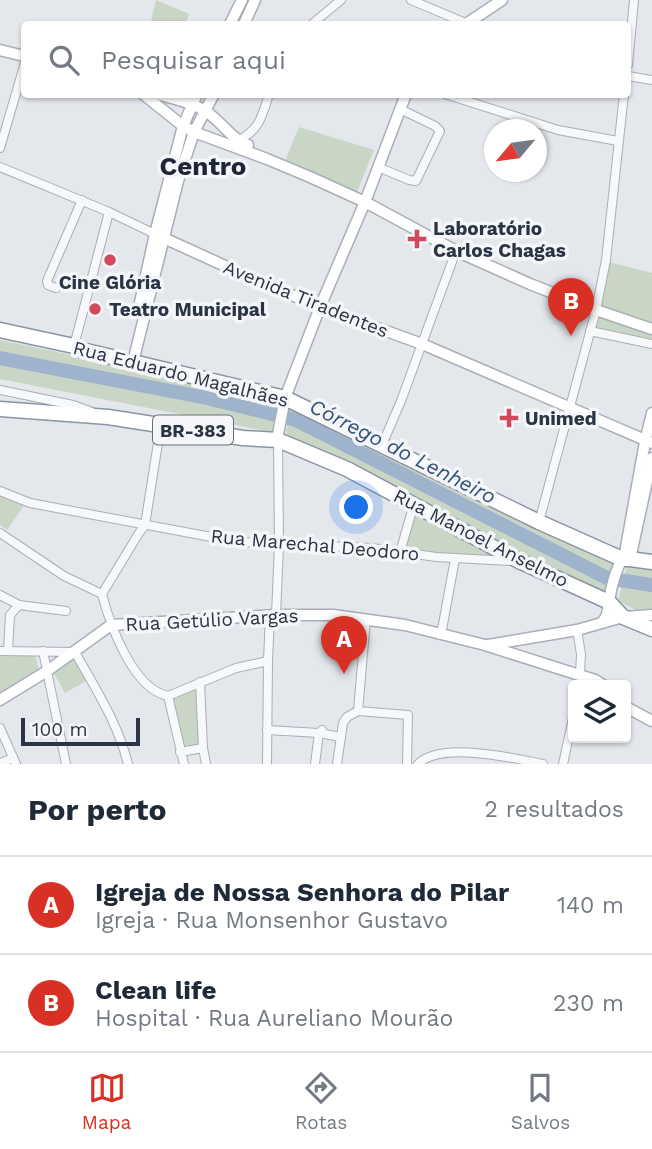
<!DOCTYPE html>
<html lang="pt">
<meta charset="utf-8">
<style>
body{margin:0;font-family:"Work Sans",sans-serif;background:#f6f6f7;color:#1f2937}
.controls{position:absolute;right:21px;bottom:21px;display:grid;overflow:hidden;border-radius:7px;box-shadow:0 2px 5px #0004}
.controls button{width:63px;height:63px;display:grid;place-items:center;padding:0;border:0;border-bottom:2px solid #e0e1e3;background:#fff;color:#1f2937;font:35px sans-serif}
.compass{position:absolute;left:484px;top:119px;width:63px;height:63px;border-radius:50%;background:#fff;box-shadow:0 2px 5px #0004;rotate:241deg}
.scale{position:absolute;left:21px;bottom:18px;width:119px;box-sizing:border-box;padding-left:7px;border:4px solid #2b3445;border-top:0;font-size:19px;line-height:24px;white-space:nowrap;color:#2b3445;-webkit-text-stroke:5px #f4f6f9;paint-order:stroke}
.you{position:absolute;left:357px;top:508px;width:24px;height:24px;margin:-18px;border:5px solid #fff;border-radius:50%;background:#1a73e8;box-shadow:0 0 0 10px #1a73e833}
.badge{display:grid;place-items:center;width:46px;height:46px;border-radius:50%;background:#d93025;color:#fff;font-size:23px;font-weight:700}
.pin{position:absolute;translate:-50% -58px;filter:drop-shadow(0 2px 4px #0008)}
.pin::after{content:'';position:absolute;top:37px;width:24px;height:21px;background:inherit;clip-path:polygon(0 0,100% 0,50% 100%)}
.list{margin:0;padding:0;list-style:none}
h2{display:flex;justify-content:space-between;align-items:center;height:91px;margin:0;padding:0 28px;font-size:30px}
h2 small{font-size:23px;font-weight:400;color:#747a83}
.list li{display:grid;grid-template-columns:46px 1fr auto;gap:21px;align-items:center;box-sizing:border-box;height:98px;padding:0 28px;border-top:2px solid #e0e1e3}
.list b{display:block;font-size:26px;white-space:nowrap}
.list p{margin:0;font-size:23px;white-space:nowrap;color:#747a83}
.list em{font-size:23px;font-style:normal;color:#747a83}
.icon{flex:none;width:38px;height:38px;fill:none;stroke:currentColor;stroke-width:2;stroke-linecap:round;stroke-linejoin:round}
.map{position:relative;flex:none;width:652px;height:764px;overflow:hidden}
.search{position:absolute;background:#fff;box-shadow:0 2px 5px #0004;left:21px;right:21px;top:21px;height:77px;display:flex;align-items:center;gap:18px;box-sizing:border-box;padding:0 24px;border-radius:7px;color:#747a83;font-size:26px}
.sheet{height:287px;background:#fff}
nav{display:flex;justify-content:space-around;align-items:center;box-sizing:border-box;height:98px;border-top:2px solid #e0e1e3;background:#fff;font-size:19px;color:#747a83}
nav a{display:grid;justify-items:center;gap:4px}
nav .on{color:#d93025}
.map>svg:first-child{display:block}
.green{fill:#c9d6c5}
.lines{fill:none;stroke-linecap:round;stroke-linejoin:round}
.river{stroke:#9fb4cc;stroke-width:14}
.street-casing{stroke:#a9aeb7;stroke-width:10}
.secondary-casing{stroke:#a9aeb7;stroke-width:13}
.highway-casing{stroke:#8b94a3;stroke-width:17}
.street{stroke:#f7f8fa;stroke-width:8}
.secondary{stroke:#fff;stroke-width:10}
.highway{stroke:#fff;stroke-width:14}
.poi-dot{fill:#d1495b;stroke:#f4f6f9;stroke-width:2.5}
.labels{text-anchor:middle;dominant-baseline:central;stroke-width:7;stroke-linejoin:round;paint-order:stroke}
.shield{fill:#f4f6f9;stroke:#676e7b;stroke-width:2}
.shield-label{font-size:18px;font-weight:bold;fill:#2b3445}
.poi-label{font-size:19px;font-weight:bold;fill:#2b3445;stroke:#f4f6f9;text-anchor:start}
.street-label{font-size:19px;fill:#2b3445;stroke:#f4f6f9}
.water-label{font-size:21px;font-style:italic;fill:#34527a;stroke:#f4f6f9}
.district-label{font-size:26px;font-weight:bold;fill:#1d2536;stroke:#f4f6f9}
</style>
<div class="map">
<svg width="652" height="764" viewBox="0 0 652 764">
<rect width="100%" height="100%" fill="#e4e7ec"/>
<g class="green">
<polygon points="156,0 189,14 186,24 163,24 151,20"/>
<polygon points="299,127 374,150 357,192 285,161"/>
<polygon points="609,262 652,273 652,324 600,308"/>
<polygon points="599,313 652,332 652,340 595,329"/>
<polygon points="0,340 278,399 272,432 0,379"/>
<polygon points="290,405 616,563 607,597 286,435"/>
<polygon points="0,494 25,504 7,530 0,525"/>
<polygon points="414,510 509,558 402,551"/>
<polygon points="627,566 652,570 652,612 640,612 618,601"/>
<polygon points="35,655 39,670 0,694 0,656"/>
<polygon points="75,657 88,680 65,693 52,670"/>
<polygon points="197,687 202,745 181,749 172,698"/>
</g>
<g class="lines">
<polyline class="river" points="0,358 207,398 296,420 607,578 652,585"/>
<defs>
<g id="street">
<polyline points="411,0 468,24"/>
<polyline points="312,24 341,0"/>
<polyline points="628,65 634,0"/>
<polyline points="628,76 652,80"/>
<polyline points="445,94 558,130 618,141"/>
<path d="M237,141C259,131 262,117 269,94"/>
<polyline points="0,148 24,66"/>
<polyline points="0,167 109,212 155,234"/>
<polyline points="378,167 409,180 416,181 440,131 435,126 400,109"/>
<polyline points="56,288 48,285 47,281 82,200"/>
<polyline points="590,331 652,344"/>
<polyline points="74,346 109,212"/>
<polyline points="0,390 73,405 92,412"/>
<polyline points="382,445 401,401 456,251"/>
<polyline points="0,491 30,503 238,542 372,548 436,557 511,561"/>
<polyline points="539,522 596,310 606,260 624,94"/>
<path d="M0,533L64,576L102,594C110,625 133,689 168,696"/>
<polyline points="400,552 414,504"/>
<polyline points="102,594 139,533 145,525 161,424"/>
<polyline points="0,595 19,605 66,611"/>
<polyline points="276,615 279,545 278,440"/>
<polyline points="577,630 581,654 580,674 582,677 580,685"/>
<polyline points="441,635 455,559"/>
<path d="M0,651L75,652C95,688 118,723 128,764"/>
<polyline points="8,651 10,615 19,605"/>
<polyline points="43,651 66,764"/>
<polyline points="200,682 203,748 206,764"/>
<polyline points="168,696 236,668 268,661"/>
<polyline points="168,696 184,764"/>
<polyline points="358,711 408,715 407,764"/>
<polyline points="358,711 366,619"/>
<polyline points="0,728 16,764"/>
<polyline points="267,730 319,733 341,737"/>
<polyline points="180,752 203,748"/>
<polyline points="0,763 13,758"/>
<polyline points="267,764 268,661 270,615"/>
<polyline points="315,764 319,733 322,730"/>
<polyline points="337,764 343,723 347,717 358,711"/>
<path d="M418,764C441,741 513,758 543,764"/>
<polyline points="563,764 573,718"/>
</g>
<g id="secondary">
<polyline points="230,24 242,0"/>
<polyline points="244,24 255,0"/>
<polyline points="466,24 502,0"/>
<polyline points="0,50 24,56"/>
<polyline points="143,94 183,126 194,132 267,159 310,177 365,202 456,251 530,284 596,310 652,329"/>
<path d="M158,94C173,99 192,102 205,111C222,121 228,137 248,145"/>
<polyline points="155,234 247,276 320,307 422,344 652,443"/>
<polyline points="139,307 155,234 183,126 197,94"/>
<polyline points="133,362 178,181 194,132 214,94"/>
<polyline points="278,440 278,434 285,398 320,307 365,202 406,94"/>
<polyline points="630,559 652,458"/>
<path d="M601,623C609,616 607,611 609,602C611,586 617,567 625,553L645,442L652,413"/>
<polyline points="488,645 577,630 623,617 652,615"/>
<polyline points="0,700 47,671 111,625 276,615 333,615 405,625 485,645 595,680 603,685"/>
<polyline points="626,707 652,721"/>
</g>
<g id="highway">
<polyline points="0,330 74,346 82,350 285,398 539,522 622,559 630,559 652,562"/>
<polyline points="0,409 108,417 243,438 278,440 347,469 519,561 609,602 623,617 652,629"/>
</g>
</defs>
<use href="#street" class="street-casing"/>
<use href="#secondary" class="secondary-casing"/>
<use href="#highway" class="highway-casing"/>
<use href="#street" class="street"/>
<use href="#secondary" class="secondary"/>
<use href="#highway" class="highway"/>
</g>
<g class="poi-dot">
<path d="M413.5 228.5h7v7h7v7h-7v7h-7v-7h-7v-7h7z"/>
<circle cx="110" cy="260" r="7"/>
<circle cx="95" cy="309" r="7"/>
<path d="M505.5 407.5h7v7h7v7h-7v7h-7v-7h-7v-7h7z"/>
</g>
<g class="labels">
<rect class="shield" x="153" y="415.5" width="80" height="29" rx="5"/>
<g class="shield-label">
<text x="193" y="430">BR-383</text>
</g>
<g class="poi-label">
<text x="433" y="228">Laboratório<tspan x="433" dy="22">Carlos Chagas</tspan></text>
<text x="110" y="282" text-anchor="middle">Cine Glória</text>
<text x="109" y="309">Teatro Municipal</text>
<text x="525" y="418">Unimed</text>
</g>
<g class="street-label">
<text transform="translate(306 299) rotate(22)">Avenida Tiradentes</text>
<text transform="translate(181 374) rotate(14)">Rua Eduardo Magalhães</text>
<text transform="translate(481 538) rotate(27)">Rua Manoel Anselmo</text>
<text transform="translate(315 545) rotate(5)">Rua Marechal Deodoro</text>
<text transform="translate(212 620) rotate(-3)">Rua Getúlio Vargas</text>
</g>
<g class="water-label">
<text transform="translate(403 451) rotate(27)">Córrego do Lenheiro</text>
</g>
<g class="district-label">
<text x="203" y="166">Centro</text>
</g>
</g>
</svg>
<div class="controls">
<button><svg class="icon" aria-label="layers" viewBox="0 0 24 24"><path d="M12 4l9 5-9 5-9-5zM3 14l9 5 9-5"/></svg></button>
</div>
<svg class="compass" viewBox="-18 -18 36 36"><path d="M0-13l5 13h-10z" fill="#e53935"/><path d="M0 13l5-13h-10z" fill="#747a83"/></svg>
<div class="scale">100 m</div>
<div class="you"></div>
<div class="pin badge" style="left:344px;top:674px">A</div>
<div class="pin badge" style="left:571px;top:336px">B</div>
<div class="search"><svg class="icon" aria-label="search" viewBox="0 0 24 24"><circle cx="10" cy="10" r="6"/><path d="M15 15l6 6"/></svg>Pesquisar aqui</div>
</div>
<section class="sheet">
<h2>Por perto<small>2 resultados</small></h2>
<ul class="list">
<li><span class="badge">A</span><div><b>Igreja de Nossa Senhora do Pilar</b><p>Igreja · Rua Monsenhor Gustavo</p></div><em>140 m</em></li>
<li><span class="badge">B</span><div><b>Clean life</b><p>Hospital · Rua Aureliano Mourão</p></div><em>230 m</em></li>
</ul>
</section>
<nav>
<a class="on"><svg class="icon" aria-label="map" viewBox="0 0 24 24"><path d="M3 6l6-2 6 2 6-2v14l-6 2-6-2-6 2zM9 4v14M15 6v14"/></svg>Mapa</a>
<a><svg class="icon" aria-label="directions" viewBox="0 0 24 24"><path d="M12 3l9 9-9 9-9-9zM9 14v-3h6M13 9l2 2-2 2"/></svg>Rotas</a>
<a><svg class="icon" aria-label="saved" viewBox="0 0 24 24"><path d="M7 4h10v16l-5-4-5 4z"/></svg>Salvos</a>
</nav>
